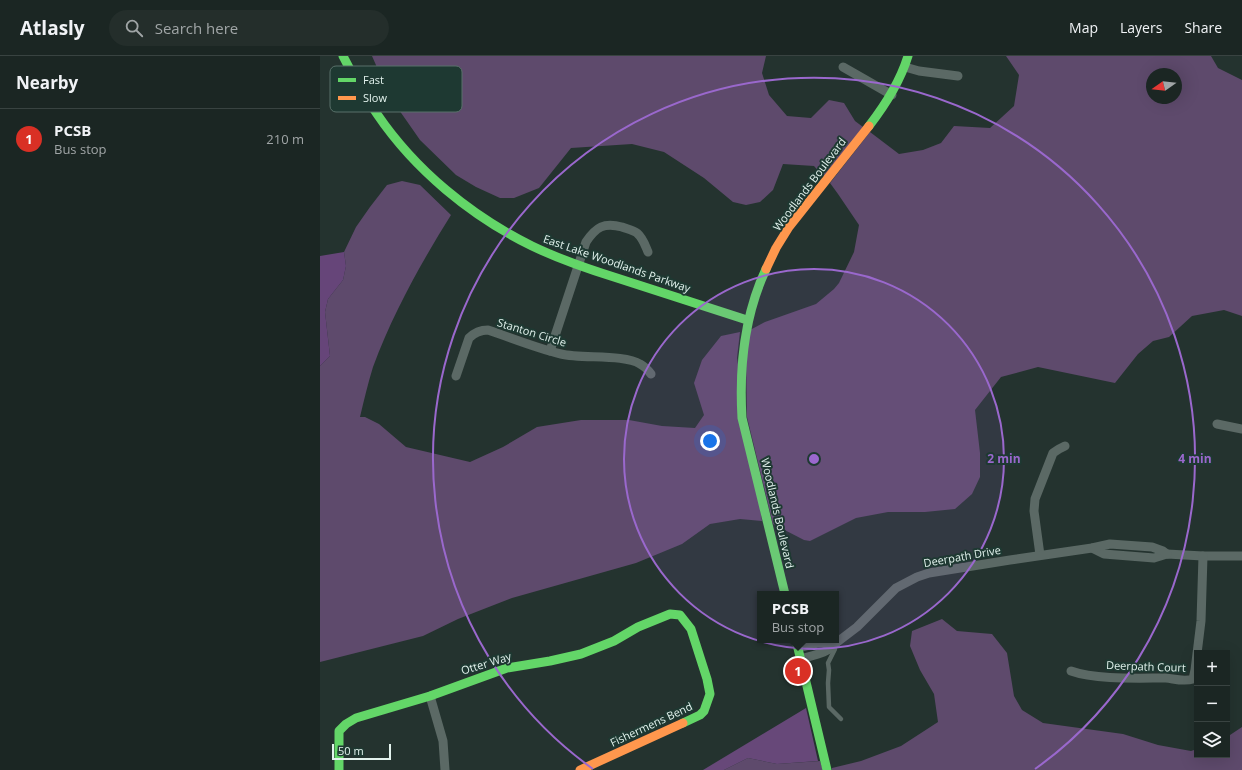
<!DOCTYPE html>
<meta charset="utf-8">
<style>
body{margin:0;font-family:"Open Sans",sans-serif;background:#242e2b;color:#f1f3f6}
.controls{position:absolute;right:12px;bottom:12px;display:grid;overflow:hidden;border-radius:0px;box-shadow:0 4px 16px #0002}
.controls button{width:36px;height:36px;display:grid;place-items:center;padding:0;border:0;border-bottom:1px solid #394341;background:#1b2623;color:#f1f3f6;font:20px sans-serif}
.compass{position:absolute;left:826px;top:12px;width:36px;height:36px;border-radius:50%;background:#1b2623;box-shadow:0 4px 16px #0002;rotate:256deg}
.scale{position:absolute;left:12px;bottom:10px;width:59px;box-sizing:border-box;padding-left:4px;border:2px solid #e3f3ee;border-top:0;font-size:11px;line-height:14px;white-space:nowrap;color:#e3f3ee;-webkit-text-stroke:3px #1e3932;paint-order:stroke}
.you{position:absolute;left:390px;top:385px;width:14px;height:14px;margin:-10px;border:3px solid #fff;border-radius:50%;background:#1a73e8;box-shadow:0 0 0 6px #1a73e833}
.badge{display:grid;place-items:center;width:26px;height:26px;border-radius:50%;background:#d93025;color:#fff;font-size:13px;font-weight:700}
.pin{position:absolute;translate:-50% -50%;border:2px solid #fff;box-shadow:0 1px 4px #0006}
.popup{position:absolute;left:437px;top:535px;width:82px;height:52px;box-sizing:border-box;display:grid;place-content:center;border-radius:0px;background:#1b2623;filter:drop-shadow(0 1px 3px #0005);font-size:13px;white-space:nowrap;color:#a0a5a6}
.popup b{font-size:15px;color:#f1f3f6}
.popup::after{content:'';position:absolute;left:50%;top:100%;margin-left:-8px;border:8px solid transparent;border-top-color:#1b2623}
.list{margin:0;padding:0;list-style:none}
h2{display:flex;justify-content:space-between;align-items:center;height:52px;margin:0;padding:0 16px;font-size:17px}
h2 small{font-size:13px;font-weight:400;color:#a0a5a6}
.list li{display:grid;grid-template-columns:26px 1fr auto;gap:12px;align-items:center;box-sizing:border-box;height:60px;padding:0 16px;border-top:1px solid #394341}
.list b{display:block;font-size:15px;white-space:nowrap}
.list p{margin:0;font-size:13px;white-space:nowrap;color:#a0a5a6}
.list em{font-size:13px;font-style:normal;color:#a0a5a6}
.icon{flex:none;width:22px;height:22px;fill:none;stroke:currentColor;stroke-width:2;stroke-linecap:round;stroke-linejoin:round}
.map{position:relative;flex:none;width:922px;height:714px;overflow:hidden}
header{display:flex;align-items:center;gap:24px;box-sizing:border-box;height:56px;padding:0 20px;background:#1b2623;border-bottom:1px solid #394341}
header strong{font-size:19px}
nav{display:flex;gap:22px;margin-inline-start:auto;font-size:14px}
.search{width:280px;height:36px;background:#242e2b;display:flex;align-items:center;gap:10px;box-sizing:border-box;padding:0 14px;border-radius:22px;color:#a0a5a6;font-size:15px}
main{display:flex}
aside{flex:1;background:#1b2623}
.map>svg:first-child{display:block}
.green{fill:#5e4a6c;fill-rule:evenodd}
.forest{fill:#674879}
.water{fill:#664579}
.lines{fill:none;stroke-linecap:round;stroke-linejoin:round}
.lane{stroke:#5b6965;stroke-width:4.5}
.street{stroke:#5b6965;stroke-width:9}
.fast{stroke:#63d668;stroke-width:9}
.slow{stroke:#ff974d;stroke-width:9}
.ring{fill:none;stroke:#9a68cd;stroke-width:2}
.labels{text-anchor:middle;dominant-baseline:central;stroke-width:4;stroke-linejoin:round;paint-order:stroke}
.street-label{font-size:11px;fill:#e3f3ee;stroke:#1e3932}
.key{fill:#1e3932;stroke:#59716a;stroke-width:1}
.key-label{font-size:11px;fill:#e3f3ee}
.centre{fill:#9a68cd;stroke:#1e3932;stroke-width:2}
.ring-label{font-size:12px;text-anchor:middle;font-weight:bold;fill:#9a68cd;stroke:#1e3932;stroke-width:4;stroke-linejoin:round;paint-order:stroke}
</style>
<header>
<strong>Atlasly</strong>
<div class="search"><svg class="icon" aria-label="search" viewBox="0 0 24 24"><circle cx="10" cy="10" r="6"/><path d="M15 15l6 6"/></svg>Search here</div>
<nav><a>Map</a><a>Layers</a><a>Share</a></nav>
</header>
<main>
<aside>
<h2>Nearby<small></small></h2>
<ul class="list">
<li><span class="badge">1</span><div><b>PCSB</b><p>Bus stop</p></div><em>210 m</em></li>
</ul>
</aside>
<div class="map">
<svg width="922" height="714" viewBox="0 0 922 714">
<rect width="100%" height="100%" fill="#24332f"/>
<g class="green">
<polygon points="52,0 446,0 442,17 449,39 467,60 491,62 509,44 524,47 535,65 543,71 504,121 494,110 463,108 453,134 440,146 426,149 413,146 384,122 344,96 312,88 251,92 219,132 194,142 180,142 156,131 136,119 100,84 70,41"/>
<path d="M686,0H891L898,12L922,24V260L904,254L872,260L849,281L833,285L818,298L795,327L718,311L681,321L655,354L660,397V421L652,438L635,453L605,456H568L536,462L490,485L484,484L453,468L427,361L426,302L430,274L445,266L496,248L514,233L519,227L534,196L539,169L518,138L510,127L550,76L579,98L603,94L621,87L634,70L670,72L694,50L699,19ZM832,18H856V42H832Z"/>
<path d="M82,125L100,129L131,159C101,207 73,257 53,311C48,327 44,344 40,361H45L59,368L86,391L150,406L183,391L217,371L261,364H309L342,370L375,372L384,359L374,327L382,304L401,280L420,276L417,302L442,465L420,463L390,468L362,488L316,507L192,542L138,563L103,580L0,606V310L10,300L5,256L8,243L23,224L26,210L24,196L36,171L50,151L67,129Z"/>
<polygon points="622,563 637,575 672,578 687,597 694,640 702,654 723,667 803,678 838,689 871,695 877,693 877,699 907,699 907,681 922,671 922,714 512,714 512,712 541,705 581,690 618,666 614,638 600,614 590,590 592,575"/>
<polygon points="428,702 457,708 500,705 503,714 404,714"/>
</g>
<polygon class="forest" points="486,652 498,705 457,708 428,702 404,714 383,714"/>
<polygon class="water" points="24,196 26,210 23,224 8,243 5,256 10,300 0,310 0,200"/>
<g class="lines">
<polyline class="lane" points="515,593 508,607 509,614 508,627 509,651 521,663"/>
<g class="street">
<polyline points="523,11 572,39"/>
<polyline points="585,11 599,15 638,20"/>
<path d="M230,295L266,186C276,171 284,166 302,171C307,173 313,174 317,177C323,182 325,189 328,196"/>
<path d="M136,320L149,282C155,276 161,274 168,274C192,282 216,292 241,298C262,303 304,298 320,308C324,310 328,314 331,318"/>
<polyline points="897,368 922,373"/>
<polyline points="772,492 784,498 834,502 847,498 883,500 922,500"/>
<polyline points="720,499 714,455 715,443 733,397 739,393 745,390"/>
<polyline points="478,592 498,587 516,587 537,571 576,532 597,521 609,517 690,504 772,492 790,488 832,491 843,495 847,498"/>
<path d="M480,603C494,599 507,598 516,587"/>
<path d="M751,615C776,624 818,622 846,622C855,623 864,626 873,623L875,614L881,565L883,500"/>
<polyline points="110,640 123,685 125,714"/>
</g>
<g class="fast">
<path d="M23,0C33,20 44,39 57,58C95,114 151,160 212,190C239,203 268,213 297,222C340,236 384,250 427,264"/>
<path d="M549,70C566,48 580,26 588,0"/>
<path d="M446,213C424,260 419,311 422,362L465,538"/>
<polyline points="476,584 507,714"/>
<polyline points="19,714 19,675 26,668 36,662 110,640 187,612 230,605 261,598 294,585 318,571 350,558 360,559 371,573 387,623 390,638 384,655 380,659 363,667"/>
</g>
<g class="slow">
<polyline points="446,213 456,192 469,171 549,70"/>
<polyline points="260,714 363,667"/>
</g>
</g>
<circle cx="494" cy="403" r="190" fill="#9a68cd" fill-opacity=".12"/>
<g class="ring">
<circle cx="494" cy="403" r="190"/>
<path d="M273 713A381 381 0 1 1 715 713"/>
</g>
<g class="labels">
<g class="street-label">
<text transform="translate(489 128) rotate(-53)">Woodlands Boulevard</text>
<text transform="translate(297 207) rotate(19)">East Lake Woodlands Parkway</text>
<text transform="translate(212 276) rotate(17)">Stanton Circle</text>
<text transform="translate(458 457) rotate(77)">Woodlands Boulevard</text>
<text transform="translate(642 500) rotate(-10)">Deerpath Drive</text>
<text transform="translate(166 607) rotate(-17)">Otter Way</text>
<text transform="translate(826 610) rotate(2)">Deerpath Court</text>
<text transform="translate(331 668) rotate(-25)">Fishermens Bend</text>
</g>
</g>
<rect x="10" y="10" width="132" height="46" rx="6" class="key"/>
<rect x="18" y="22" width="18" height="4" fill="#63d668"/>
<rect x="18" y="40" width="18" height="4" fill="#ff974d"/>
<g class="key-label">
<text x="43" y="28">Fast</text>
<text x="43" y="46">Slow</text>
</g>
<circle cx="494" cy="403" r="6" class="centre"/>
<g class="ring-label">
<text x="684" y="407">2 min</text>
<text x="875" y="407">4 min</text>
</g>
</svg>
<div class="controls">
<button>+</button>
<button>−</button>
<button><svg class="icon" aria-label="layers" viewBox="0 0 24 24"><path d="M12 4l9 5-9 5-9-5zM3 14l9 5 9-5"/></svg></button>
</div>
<svg class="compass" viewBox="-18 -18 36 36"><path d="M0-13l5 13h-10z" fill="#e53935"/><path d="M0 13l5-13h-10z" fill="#a0a5a6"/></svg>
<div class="scale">50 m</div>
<div class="you"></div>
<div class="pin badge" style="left:478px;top:615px">1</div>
<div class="popup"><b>PCSB</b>Bus stop</div>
</div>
</main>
